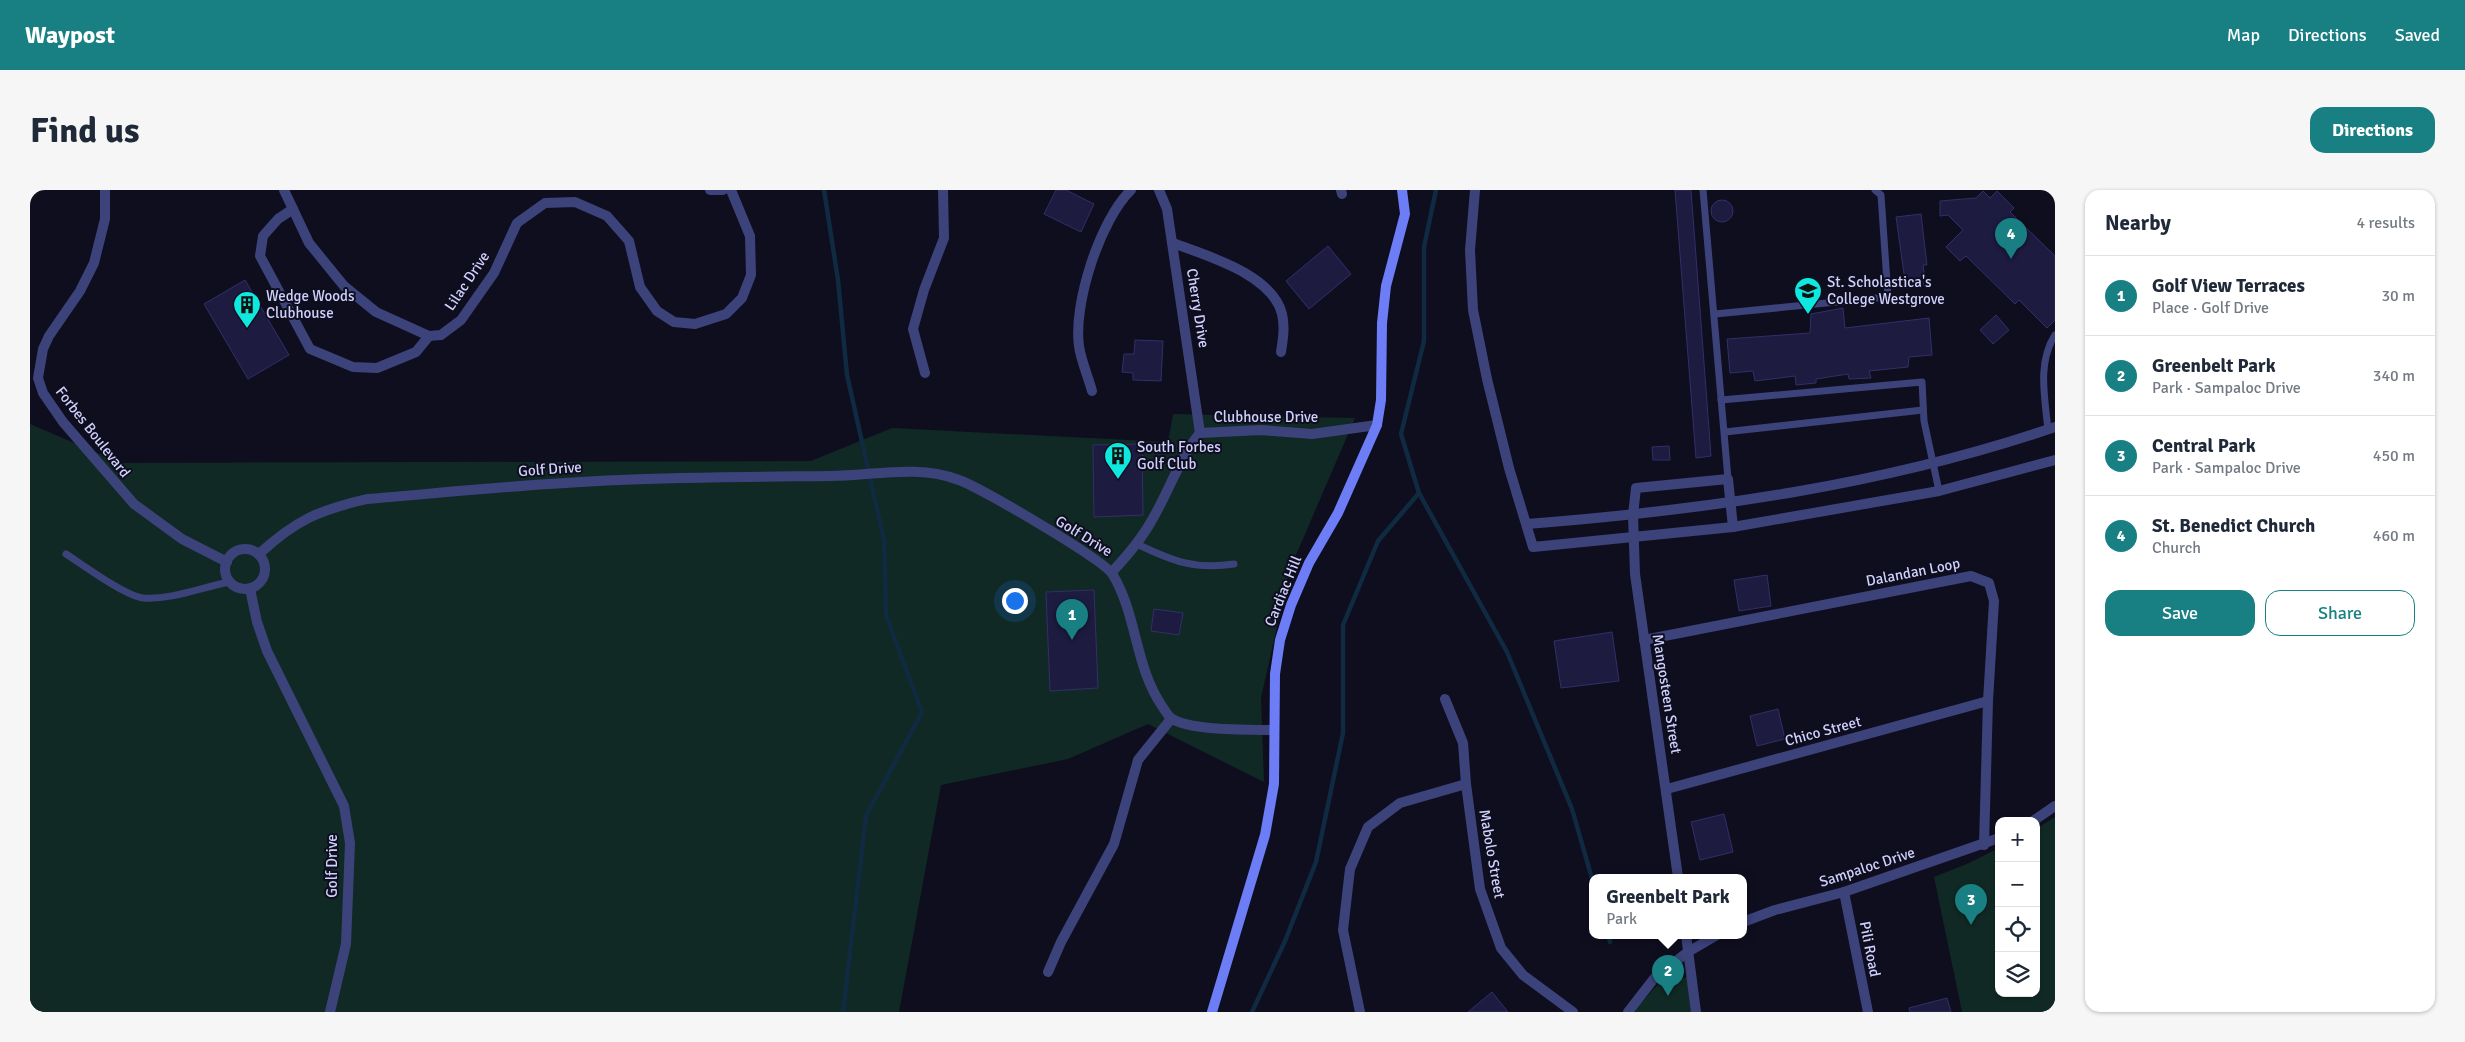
<!DOCTYPE html>
<meta charset="utf-8">
<style>
body{margin:0;font-family:Signika,sans-serif;background:#f6f6f7;color:#1f2937}
.controls{position:absolute;right:15px;bottom:15px;display:grid;overflow:hidden;border-radius:10px;box-shadow:0 1px 4px #0004}
.controls button{width:45px;height:45px;display:grid;place-items:center;padding:0;border:0;border-bottom:1px solid #e0e1e3;background:#fff;color:#1f2937;font:25px sans-serif}
.you{position:absolute;left:984px;top:410px;width:18px;height:18px;margin:-12px;border:4px solid #fff;border-radius:50%;background:#1a73e8;box-shadow:0 0 0 8px #1a73e833}
.badge{display:grid;place-items:center;width:32px;height:32px;border-radius:50%;background:#187f82;color:#fff;font-size:16px;font-weight:700}
.pin{position:absolute;translate:-50% -41px;filter:drop-shadow(0 1px 2px #0008)}
.pin::after{content:'';position:absolute;top:26px;width:18px;height:15px;background:inherit;clip-path:polygon(0 0,100% 0,50% 100%)}
.popup{position:absolute;left:1559px;top:684px;width:158px;height:65px;box-sizing:border-box;display:grid;place-content:center;border-radius:10px;background:#fff;filter:drop-shadow(0 1px 4px #0005);font-size:16px;white-space:nowrap;color:#747a83}
.popup b{font-size:19px;color:#1f2937}
.popup::after{content:'';position:absolute;left:50%;top:100%;margin-left:-10px;border:10px solid transparent;border-top-color:#fff}
.list{margin:0;padding:0;list-style:none}
h2{display:flex;justify-content:space-between;align-items:center;height:65px;margin:0;padding:0 20px;font-size:21px}
h2 small{font-size:16px;font-weight:400;color:#747a83}
.list li{display:grid;grid-template-columns:32px 1fr auto;gap:15px;align-items:center;box-sizing:border-box;height:80px;padding:0 20px;border-top:1px solid #e0e1e3}
.list b{display:block;font-size:19px;white-space:nowrap}
.list p{margin:0;font-size:16px;white-space:nowrap;color:#747a83}
.list em{font-size:16px;font-style:normal;color:#747a83}
.actions{display:flex;gap:10px;padding:15px 20px}
.actions a{flex:1;padding:11px 0;border:1px solid #187f82;border-radius:15px;text-align:center;font-size:18px;color:#187f82}
.actions .main{background:#187f82;color:#fff}
.icon{flex:none;width:28px;height:28px;fill:none;stroke:currentColor;stroke-width:2;stroke-linecap:round;stroke-linejoin:round}
.map{position:relative;flex:none;width:2025px;height:822px;overflow:hidden;border-radius:15px}
header{display:flex;align-items:center;gap:30px;box-sizing:border-box;height:70px;padding:0 25px;background:#187f82;color:#fff}
header strong{font-size:24px}
nav{display:flex;gap:28px;margin-inline-start:auto;font-size:18px}
.intro{display:flex;align-items:center;justify-content:space-between;box-sizing:border-box;height:120px;padding:0 30px}
h1{margin:0;font-size:35px}
.button{padding:12px 22px;border-radius:15px;background:#187f82;color:#fff;font-size:18px;font-weight:700}
main{display:flex;gap:30px;padding:0 30px}
aside{flex:1;background:#fff;border-radius:15px;box-shadow:0 1px 4px #0004}
.map>svg:first-child{display:block}
.green{fill:#112924}
.lines{fill:none;stroke-linecap:round;stroke-linejoin:round}
.stream{stroke:#102a41;stroke-width:4.5}
.building{fill:#1d1b3f;stroke:#322f69}
.service{stroke:#3c437b;stroke-width:7}
.minor{stroke:#3c437b;stroke-width:10}
.tertiary{stroke:#3c437b;stroke-width:10}
.secondary{stroke:#6c7df6;stroke-width:10}
.labels{text-anchor:middle;dominant-baseline:central;stroke-width:4;stroke-linejoin:round;paint-order:stroke}
.street-label{font-size:15px;fill:#cfd0fc;stroke:#0e0e1f}
.poi-label{font-size:15px;fill:#cfd0fc;stroke:#0e0e1f;text-anchor:start}
</style>
<header>
<strong>Waypost</strong>
<nav><a>Map</a><a>Directions</a><a>Saved</a></nav>
</header>
<div class="intro"><h1>Find us</h1><a class="button">Directions</a></div>
<main>
<div class="map">
<svg width="2025" height="822" viewBox="0 0 2025 822">
<rect width="100%" height="100%" fill="#0e0e1f"/>
<g class="green">
<polygon points="1143,224 1325,228 1260,379 1231,508 1234,592 1118,534 1038,569 911,595 869,822 0,822 0,234 91,273 781,271 862,238 1138,252"/>
<polygon points="2025,627 2025,822 1932,822 1904,687 1939,673 1969,658 1969,803 2006,803 2006,639"/>
<polygon points="1657,787 1662,822 1606,822 1606,819 1629,793"/>
</g>
<g class="lines">
<g class="stream">
<polyline points="794,0 808,90 817,185 854,350 856,425 892,522 836,626 813,822"/>
<polyline points="1406,0 1394,57 1394,151 1371,244 1389,303 1477,462 1542,619 1563,692"/>
<polyline points="1578,745 1580,752"/>
<polyline points="1222,822 1255,751 1286,672 1313,543 1313,435 1348,351 1389,303"/>
</g>
</g>
<g class="building">
<polygon points="1026,0 1036,0 1064,14 1051,42 1014,24"/>
<polygon points="1645,0 1661,0 1681,266 1666,268"/>
<polygon points="1953,1 1960,8 1967,1 1984,18 1980,22 2025,66 2025,130 2017,138 1989,110 1985,114 1936,66 1930,71 1916,57 1933,40 1918,25 1910,26 1910,11 1946,8"/>
<circle cx="1692" cy="21" r="11"/>
<polygon points="1891,24 1897,75 1893,75 1896,95 1876,98 1866,27"/>
<polygon points="1298,56 1321,84 1279,119 1256,91"/>
<polygon points="215,90 259,165 218,189 174,114"/>
<polygon points="1813,118 1815,138 1899,128 1902,165 1879,167 1878,177 1839,181 1841,188 1819,189 1818,184 1786,189 1786,193 1766,195 1765,186 1725,191 1723,181 1700,183 1697,149 1780,143 1781,124"/>
<polygon points="1966,125 1979,140 1963,154 1950,140"/>
<polygon points="1105,150 1133,151 1131,191 1103,190 1103,183 1092,182 1094,164 1104,164"/>
<polygon points="1112,254 1113,325 1064,327 1063,255"/>
<polygon points="1639,256 1640,270 1623,270 1622,257"/>
<polygon points="1737,385 1741,416 1709,421 1704,390"/>
<polygon points="1064,400 1068,498 1020,501 1016,402"/>
<polygon points="1124,419 1153,423 1149,445 1121,441"/>
<polygon points="1582,442 1589,491 1531,498 1524,451"/>
<polygon points="1748,519 1755,549 1727,556 1720,526"/>
<polygon points="1694,624 1703,662 1670,670 1661,632"/>
<polygon points="1462,802 1478,822 1438,822"/>
<polygon points="1917,808 1921,822 1880,822 1879,818"/>
</g>
<g class="lines">
<g class="service">
<polyline points="1673,0 1698,289"/>
<polyline points="1685,124 1858,107 1851,5 1845,0"/>
<polyline points="1691,210 1892,192 1894,231 1909,301"/>
<path d="M2018,240C2015,208 2007,173 2025,145"/>
<polyline points="1695,242 1893,220"/>
<path d="M1107,354C1142,371 1165,380 1204,374"/>
<path d="M36,364C53,375 95,406 113,408C142,410 172,397 200,392"/>
</g>
<g class="minor">
<polyline points="75,0 75,29 64,73 50,101 19,146 13,159 8,188 13,203 33,232 104,314 152,349 197,372"/>
<polyline points="254,0 279,53 314,96 346,122 399,146 411,145 431,130 464,83 487,33 515,13 545,12 577,26 599,51 610,97 627,121 644,132 665,134 696,124 712,108 721,85 720,46 701,0"/>
<polyline points="680,0 693,0"/>
<polyline points="1129,0 1137,19 1170,243"/>
<polyline points="1311,0 1312,4"/>
<polyline points="1445,0 1440,60 1443,120 1457,189 1479,278 1503,357 1703,337 1909,301 2025,270"/>
<polyline points="263,19 248,29 233,46 230,66 280,159 323,177 347,178 386,162 399,146"/>
<path d="M1143,53C1177,66 1242,84 1252,124C1255,137 1253,149 1251,162"/>
<polyline points="895,183 883,139 894,100 914,48 913,0"/>
<path d="M1062,201C1058,186 1051,171 1049,156C1043,114 1070,30 1101,0"/>
<path d="M1497,334C1676,320 1855,295 2025,237"/>
<circle cx="215" cy="379" r="20"/>
<path d="M229,364C266,330 289,320 337,309C398,304 458,298 519,294C612,287 706,287 800,286C843,286 887,274 929,290C949,297 1075,370 1083,385C1107,425 1105,477 1132,516C1134,519 1138,526 1141,528C1158,541 1222,540 1243,540"/>
<path d="M1082,382C1097,366 1111,350 1122,330C1139,301 1149,269 1170,243L1231,240L1282,244L1347,235"/>
<polyline points="220,399 227,432 237,461 314,616 320,653 316,754 300,822"/>
<polyline points="1614,450 1941,386 1959,393 1964,411 1958,511 1954,655"/>
<polyline points="1415,509 1433,553 1436,594 1450,699 1471,758 1493,785 1543,822"/>
<polyline points="1637,599 1958,511"/>
<polyline points="1648,687 1605,384 1603,325 1606,298 1698,289 1703,337"/>
<polyline points="1814,702 1838,822"/>
<polyline points="1656,745 1666,822"/>
<polyline points="1018,782 1031,752 1084,654 1108,570 1141,529"/>
<polyline points="1330,822 1313,740 1320,679 1338,637 1370,613 1436,594"/>
</g>
<g class="tertiary">
<polyline points="2003,631 2025,616"/>
<polyline points="1713,732 1745,720 1814,702 1969,648"/>
<polyline points="1598,822 1626,786 1658,762 1687,745"/>
</g>
<polyline class="secondary" points="1182,822 1235,645 1244,594 1245,484 1250,450 1261,415 1279,373 1308,323 1347,235 1351,210 1352,133 1356,96 1375,24 1372,0"/>
</g>
<defs>
<symbol id="university-pin" viewBox="-11 -11 22 30"><path d="M0 17L-7.5 6A9.5 9.5 0 1 1 7.5 6Z" fill="#0fe8de" stroke="#0e0e1f"/><path d="M0-5L7-2L0 1L-7-2ZM-4 1L0 2.5L4 1V4Q0 6-4 4Z" fill="#111"/></symbol>
<symbol id="building-pin" viewBox="-11 -11 22 30"><path d="M0 17L-7.5 6A9.5 9.5 0 1 1 7.5 6Z" fill="#0fe8de" stroke="#0e0e1f"/><path d="M-4-6H4V6H1V3H-1V6H-4ZM-2.5-4.3h1.7v1.8h-1.7ZM.8-4.3h1.7v1.8H.8ZM-2.5-1h1.7V.8h-1.7ZM.8-1h1.7V.8H.8Z" fill="#111"/></symbol>
</defs>
<g fill-rule="evenodd">
<use href="#university-pin" x="1762" y="85" width="32" height="43"/>
<use href="#building-pin" x="201" y="99" width="32" height="43"/>
<use href="#building-pin" x="1072" y="250" width="32" height="43"/>
</g>
<g class="labels">
<g class="street-label">
<text transform="translate(437 91) rotate(-56)">Lilac Drive</text>
<text transform="translate(1168 118) rotate(81)">Cherry Drive</text>
<text x="1236" y="227">Clubhouse Drive</text>
<text transform="translate(63 242) rotate(52)">Forbes Boulevard</text>
<text transform="translate(520 279) rotate(-4)">Golf Drive</text>
<text transform="translate(1054 346) rotate(32)">Golf Drive</text>
<text transform="translate(1883 382) rotate(-11)">Dalandan Loop</text>
<text transform="translate(1253 401) rotate(-68)">Cardiac Hill</text>
<text transform="translate(1637 504) rotate(81)">Mangosteen Street</text>
<text transform="translate(1793 541) rotate(-15)">Chico Street</text>
<text transform="translate(1462 664) rotate(80)">Mabolo Street</text>
<text transform="translate(302 676) rotate(-90)">Golf Drive</text>
<text transform="translate(1837 677) rotate(-18)">Sampaloc Drive</text>
<text transform="translate(1840 759) rotate(79)">Pili Road</text>
</g>
<g class="poi-label">
<text x="1797" y="92">St. Scholastica's<tspan x="1797" dy="17">College Westgrove</tspan></text>
<text x="236" y="106">Wedge Woods<tspan x="236" dy="17">Clubhouse</tspan></text>
<text x="1107" y="257">South Forbes<tspan x="1107" dy="17">Golf Club</tspan></text>
</g>
</g>
</svg>
<div class="controls">
<button>+</button>
<button>−</button>
<button><svg class="icon" aria-label="locate" viewBox="0 0 24 24"><circle cx="12" cy="12" r="6"/><path d="M12 2v4M12 18v4M2 12h4M18 12h4"/></svg></button>
<button><svg class="icon" aria-label="layers" viewBox="0 0 24 24"><path d="M12 4l9 5-9 5-9-5zM3 14l9 5 9-5"/></svg></button>
</div>
<div class="you"></div>
<div class="pin badge" style="left:1042px;top:450px">1</div>
<div class="pin badge" style="left:1638px;top:806px">2</div>
<div class="popup"><b>Greenbelt Park</b>Park</div>
<div class="pin badge" style="left:1941px;top:735px">3</div>
<div class="pin badge" style="left:1981px;top:69px">4</div>
</div>
<aside>
<h2>Nearby<small>4 results</small></h2>
<ul class="list">
<li><span class="badge">1</span><div><b>Golf View Terraces</b><p>Place · Golf Drive</p></div><em>30 m</em></li>
<li><span class="badge">2</span><div><b>Greenbelt Park</b><p>Park · Sampaloc Drive</p></div><em>340 m</em></li>
<li><span class="badge">3</span><div><b>Central Park</b><p>Park · Sampaloc Drive</p></div><em>450 m</em></li>
<li><span class="badge">4</span><div><b>St. Benedict Church</b><p>Church</p></div><em>460 m</em></li>
</ul>
<div class="actions"><a class="main">Save</a><a>Share</a></div>
</aside>
</main>
